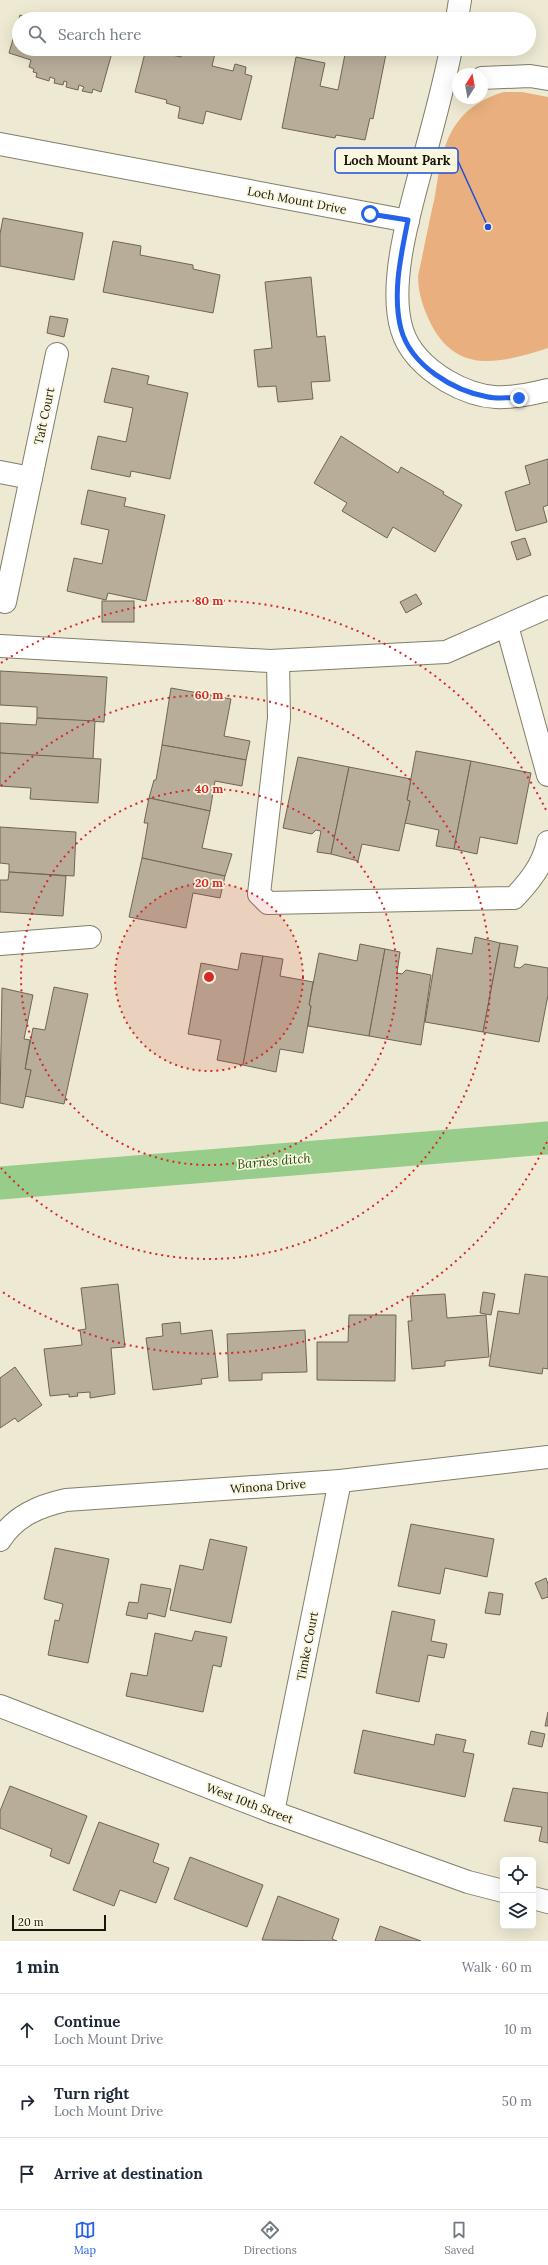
<!DOCTYPE html>
<meta charset="utf-8">
<style>
body{margin:0;font-family:Lora,serif;background:#f2f2f3;color:#1f2937}
.controls{position:absolute;right:12px;bottom:12px;display:grid;overflow:hidden;border-radius:6px;box-shadow:0 4px 16px #0002}
.controls button{width:36px;height:36px;display:grid;place-items:center;padding:0;border:0;border-bottom:1px solid #e0e1e3;background:#fff;color:#1f2937;font:20px sans-serif}
.compass{position:absolute;left:452px;top:68px;width:36px;height:36px;border-radius:50%;background:#fff;box-shadow:0 4px 16px #0002;rotate:11deg}
.scale{position:absolute;left:12px;bottom:10px;width:94px;box-sizing:border-box;padding-left:4px;border:2px solid #18160e;border-top:0;font-size:11px;line-height:14px;white-space:nowrap;color:#18160e;-webkit-text-stroke:3px #faf7df;paint-order:stroke}
.stop{position:absolute;width:12px;height:12px;margin:-9px;border:3px solid #2563eb;border-radius:50%;background:#fff}
.stop.end{background:#2563eb;border-color:#fff;box-shadow:0 1px 4px #0008}
.list{margin:0;padding:0;list-style:none}
h2{display:flex;justify-content:space-between;align-items:center;height:52px;margin:0;padding:0 16px;font-size:17px}
h2 small{font-size:13px;font-weight:400;color:#747a83}
.list li{display:grid;grid-template-columns:26px 1fr auto;gap:12px;align-items:center;box-sizing:border-box;height:72px;padding:0 16px;border-top:1px solid #e0e1e3}
.list b{display:block;font-size:15px;white-space:nowrap}
.list p{margin:0;font-size:13px;white-space:nowrap;color:#747a83}
.list em{font-size:13px;font-style:normal;color:#747a83}
.icon{flex:none;width:22px;height:22px;fill:none;stroke:currentColor;stroke-width:2;stroke-linecap:round;stroke-linejoin:round}
.map{position:relative;flex:none;width:548px;height:1941px;overflow:hidden}
.search{position:absolute;background:#fff;box-shadow:0 4px 16px #0002;left:12px;right:12px;top:12px;height:44px;display:flex;align-items:center;gap:10px;box-sizing:border-box;padding:0 14px;border-radius:22px;color:#747a83;font-size:15px}
.sheet{height:268px;background:#fff}
nav{display:flex;justify-content:space-around;align-items:center;box-sizing:border-box;height:56px;border-top:1px solid #e0e1e3;background:#fff;font-size:11px;color:#747a83}
nav a{display:grid;justify-items:center;gap:2px}
nav .on{color:#2563eb}
.map>svg:first-child{display:block}
.green{fill:#e9af7e}
.lines{fill:none;stroke-linecap:round;stroke-linejoin:round}
.canal{stroke:#97cc8b;stroke-width:33}
.building{fill:#b8ad99;stroke:#706553}
.minor-casing{stroke:#817e69;stroke-width:24}
.minor{stroke:#fff;stroke-width:22}
.route{stroke:#2563eb;stroke-width:5}
.ring{fill:none;stroke:#d62828;stroke-width:2;stroke-dasharray:2 4}
.labels{text-anchor:middle;dominant-baseline:central;stroke-width:3.5;stroke-linejoin:round;paint-order:stroke}
.street-label{font-size:12px;fill:#18160e;stroke:#faf7df}
.water-label{font-size:13px;font-style:italic;fill:#205212;stroke:#faf7df}
.centre{fill:#d62828;stroke:#faf7df;stroke-width:2}
.ring-label{font-size:12px;text-anchor:middle;font-weight:bold;fill:#d62828;stroke:#faf7df;stroke-width:3.5;stroke-linejoin:round;paint-order:stroke}
.leader{fill:none;stroke:#1d4ed8;stroke-width:1.5}
.callout-dot{fill:#1d4ed8;stroke:#faf7df;stroke-width:1.5}
.callout{fill:#faf7df;stroke:#1d4ed8;stroke-width:1.5}
.callout-label{font-size:13px;text-anchor:middle;font-weight:bold;fill:#18160e}
</style>
<div class="map">
<svg width="548" height="1941" viewBox="0 0 548 1941">
<rect width="100%" height="100%" fill="#ede9d2"/>
<path class="green" d="M504,92H522L548,97V348C504,362 459,376 432,326C424,310 418,294 418,276C424,249 429,222 435,196C439,172 442,143 457,123C468,107 486,97 504,92Z"/>
<g class="lines">
<polyline class="canal" points="0,1183 548,1138"/>
</g>
<g class="building">
<polygon points="20,15 34,19 19,19 19,49 113,49 101,92 93,89 92,93 82,91 84,87 79,85 78,90 66,87 67,82 64,81 63,85 54,83 55,79 50,77 49,81 36,77 37,73 33,72 34,69 29,67 31,60 9,53"/>
<polygon points="146,49 181,57 183,49 216,49 212,66 233,71 235,64 246,67 245,74 252,76 241,120 206,111 203,124 178,118 180,107 166,103 167,100 135,92"/>
<polygon points="346,49 387,49 373,119 370,118 365,140 336,135 335,138 282,128 296,57 325,63 320,86 338,90"/>
<polygon points="3,218 83,233 74,280 0,266 0,234"/>
<polygon points="113,241 141,246 140,255 193,265 193,269 220,275 213,313 103,292"/>
<polygon points="311,277 317,337 325,336 330,381 311,382 313,399 278,402 276,386 258,387 254,350 272,348 265,282"/>
<polygon points="50,316 68,319 64,337 47,333"/>
<polygon points="112,368 149,376 147,384 188,393 170,479 131,471 130,477 91,469 98,436 126,442 133,408 104,402"/>
<polygon points="341,436 398,473 401,467 444,492 443,494 462,505 435,552 393,527 387,538 342,511 347,503 314,483"/>
<polygon points="548,459 548,505 543,507 547,522 516,531 505,492 530,484 525,466"/>
<polygon points="88,490 126,498 124,506 165,515 146,601 108,593 106,600 67,591 74,558 102,564 109,530 81,524"/>
<polygon points="525,538 531,555 517,560 511,542"/>
<polygon points="416,594 422,604 406,613 400,602"/>
<rect x="102" y="601" width="32" height="21"/>
<polygon points="0,671 107,677 104,722 37,718 37,707 0,705"/>
<polygon points="171,688 231,699 224,736 250,741 246,760 162,745"/>
<polygon points="37,718 95,721 93,759 0,753 0,723 36,725"/>
<polygon points="162,745 246,760 242,786 215,781 210,811 149,798 154,780 156,780"/>
<polygon points="416,751 471,761 454,849 436,846 439,830 405,823 410,801 407,800"/>
<polygon points="0,753 101,759 98,803 30,799 31,788 0,786"/>
<polygon points="298,757 349,767 331,854 317,852 321,831 316,830 312,834 283,828"/>
<polygon points="471,761 531,773 517,844 480,837 477,854 454,849"/>
<polygon points="349,767 411,779 407,800 410,801 399,851 362,844 358,861 331,854"/>
<polygon points="149,798 210,811 202,848 232,854 225,876 142,858 148,823 144,823"/>
<polygon points="0,827 76,832 74,876 9,872 9,864 0,863"/>
<polygon points="142,858 225,876 220,898 193,893 186,928 129,917"/>
<polygon points="9,872 66,876 63,916 0,912 0,880 8,880"/>
<polygon points="475,937 500,943 483,1032 425,1022 437,948 472,954"/>
<polygon points="500,943 518,946 514,967 520,968 525,964 548,968 548,995 539,1042 483,1032"/>
<polygon points="360,944 385,949 369,1036 308,1026 311,1006 309,1005 319,953 357,961"/>
<polygon points="385,949 400,952 397,973 402,974 406,970 431,975 421,1045 369,1036"/>
<polygon points="241,953 263,956 243,1065 217,1060 221,1040 188,1034 201,963 238,970"/>
<polygon points="263,956 283,959 280,976 313,982 309,1005 311,1006 303,1053 280,1049 276,1072 243,1065"/>
<polygon points="54,987 88,994 64,1104 25,1096 31,1070 25,1069 33,1028 45,1030"/>
<polygon points="2,988 33,995 24,1039 30,1040 25,1069 31,1070 23,1108 0,1103"/>
<polygon points="525,1274 548,1277 548,1369 543,1368 542,1374 489,1366 498,1311 519,1314"/>
<polygon points="118,1284 125,1347 111,1348 115,1394 90,1398 90,1392 77,1393 78,1396 69,1397 69,1394 50,1396 44,1349 82,1345 80,1330 86,1329 81,1288"/>
<polygon points="483,1292 495,1294 491,1315 480,1313"/>
<polygon points="445,1294 447,1318 486,1315 489,1357 445,1361 445,1366 412,1369 408,1321 412,1321 410,1296"/>
<polygon points="349,1315 396,1315 395,1381 317,1380 317,1342 348,1342"/>
<polygon points="180,1322 181,1334 212,1330 218,1377 201,1379 202,1384 153,1390 146,1338 163,1336 162,1324"/>
<polygon points="305,1330 307,1372 262,1373 262,1380 229,1381 227,1334"/>
<polygon points="15,1367 42,1405 18,1422 15,1418 0,1428 0,1378"/>
<polygon points="411,1524 494,1539 487,1577 445,1568 440,1594 398,1586"/>
<polygon points="210,1539 247,1547 231,1623 170,1610 180,1565 203,1570"/>
<polygon points="55,1548 109,1559 88,1663 48,1655 55,1620 59,1621 63,1604 44,1599"/>
<polygon points="546,1578 548,1584 548,1597 542,1599 535,1583"/>
<polygon points="141,1584 171,1589 165,1617 148,1613 147,1619 126,1615 129,1602 138,1603"/>
<polygon points="489,1592 503,1594 500,1615 485,1613"/>
<polygon points="392,1611 435,1620 431,1641 447,1644 444,1658 428,1655 419,1702 376,1693"/>
<polygon points="195,1631 227,1637 221,1667 213,1665 203,1712 126,1696 131,1673 147,1676 155,1633 192,1641"/>
<polygon points="548,1712 548,1726 545,1726"/>
<polygon points="363,1730 434,1745 436,1734 466,1740 463,1752 474,1754 465,1797 354,1773"/>
<polygon points="531,1731 545,1734 542,1747 528,1744"/>
<polygon points="10,1786 87,1816 69,1864 50,1856 52,1849 0,1828 0,1811"/>
<polygon points="513,1788 548,1793 548,1843 539,1841 542,1827 504,1821"/>
<polygon points="99,1822 159,1844 153,1862 169,1868 156,1903 120,1890 114,1906 73,1890"/>
<polygon points="190,1857 263,1885 247,1927 174,1899"/>
<polygon points="278,1896 339,1919 332,1939 337,1941 262,1940"/>
<polygon points="380,1926 421,1941 375,1941"/>
</g>
<g class="lines">
<defs>
<g id="minor">
<polyline points="457,19 460,0"/>
<path d="M451,49C443,90 432,129 421,169C409,214 388,285 402,330C409,353 427,369 447,381C483,402 508,400 548,390"/>
<polyline points="482,78 530,76 548,79"/>
<polyline points="0,144 408,221"/>
<polyline points="0,472 31,478"/>
<polyline points="5,602 57,354"/>
<polyline points="507,626 548,775"/>
<polyline points="0,646 270,661 446,652 548,607"/>
<path d="M278,661L279,718L259,894L268,903L514,898C530,881 543,865 548,842"/>
<polyline points="0,944 90,937"/>
<path d="M0,1540C15,1516 39,1506 66,1500L340,1481L548,1457"/>
<polyline points="0,1706 273,1812 468,1882 503,1891"/>
<polyline points="273,1812 340,1481"/>
<polyline points="533,1898 548,1902"/>
</g>
</defs>
<use href="#minor" class="minor-casing"/>
<use href="#minor" class="minor"/>
</g>
<g class="lines">
<path class="route" d="M370,214L408,220C401,255 392,294 401,329C411,366 454,391 488,397C498,399 509,397 519,398"/>
</g>
<circle cx="209" cy="977" r="94" fill="#d62828" fill-opacity=".12"/>
<g class="ring">
<circle cx="209" cy="977" r="94"/>
<circle cx="209" cy="977" r="188"/>
<path d="M1 786A282 282 0 1 1 1 1168"/>
<path d="M547 1142A376 376 0 0 1 1 1291M1 663A376 376 0 0 1 547 812"/>
</g>
<g class="labels">
<g class="street-label">
<text transform="translate(297 200) rotate(11)">Loch Mount Drive</text>
<text transform="translate(44 416) rotate(-78)">Taft Court</text>
<text transform="translate(268 1486) rotate(-4)">Winona Drive</text>
<text transform="translate(307 1646) rotate(-79)">Timke Court</text>
<text transform="translate(250 1803) rotate(21)">West 10th Street</text>
</g>
<g class="water-label">
<text transform="translate(274 1161) rotate(-5)">Barnes ditch</text>
</g>
</g>
<circle cx="209" cy="977" r="6" class="centre"/>
<g class="ring-label">
<text x="209" y="605">80 m</text>
<text x="209" y="699">60 m</text>
<text x="209" y="793">40 m</text>
<text x="209" y="887">20 m</text>
</g>
<path class="leader" d="M488 227L458 161"/>
<circle class="callout-dot" cx="488" cy="227" r="4"/>
<rect class="callout" x="335" y="148" width="123" height="25" rx="4"/>
<g class="callout-label">
<text x="397" y="165">Loch Mount Park</text>
</g>
</svg>
<div class="controls">
<button><svg class="icon" aria-label="locate" viewBox="0 0 24 24"><circle cx="12" cy="12" r="6"/><path d="M12 2v4M12 18v4M2 12h4M18 12h4"/></svg></button>
<button><svg class="icon" aria-label="layers" viewBox="0 0 24 24"><path d="M12 4l9 5-9 5-9-5zM3 14l9 5 9-5"/></svg></button>
</div>
<svg class="compass" viewBox="-18 -18 36 36"><path d="M0-13l5 13h-10z" fill="#e53935"/><path d="M0 13l5-13h-10z" fill="#747a83"/></svg>
<div class="scale">20 m</div>
<div class="stop" style="left:370px;top:214px"></div>
<div class="stop end" style="left:519px;top:398px"></div>
<div class="search"><svg class="icon" aria-label="search" viewBox="0 0 24 24"><circle cx="10" cy="10" r="6"/><path d="M15 15l6 6"/></svg>Search here</div>
</div>
<section class="sheet">
<h2>1 min<small>Walk · 60 m</small></h2>
<ul class="list">
<li><svg class="icon" aria-label="ahead" viewBox="0 0 24 24"><path d="M12 20V5M6 11l6-6 6 6"/></svg><div><b>Continue</b><p>Loch Mount Drive</p></div><em>10 m</em></li>
<li><svg class="icon" aria-label="right" viewBox="0 0 24 24"><path d="M7 20v-9h11M14 6l5 5-5 5"/></svg><div><b>Turn right</b><p>Loch Mount Drive</p></div><em>50 m</em></li>
<li><svg class="icon" aria-label="arrive" viewBox="0 0 24 24"><path d="M6 21V4h12l-3 4 3 4H6"/></svg><div><b>Arrive at destination</b></div></li>
</ul>
</section>
<nav>
<a class="on"><svg class="icon" aria-label="map" viewBox="0 0 24 24"><path d="M3 6l6-2 6 2 6-2v14l-6 2-6-2-6 2zM9 4v14M15 6v14"/></svg>Map</a>
<a><svg class="icon" aria-label="directions" viewBox="0 0 24 24"><path d="M12 3l9 9-9 9-9-9zM9 14v-3h6M13 9l2 2-2 2"/></svg>Directions</a>
<a><svg class="icon" aria-label="saved" viewBox="0 0 24 24"><path d="M7 4h10v16l-5-4-5 4z"/></svg>Saved</a>
</nav>
